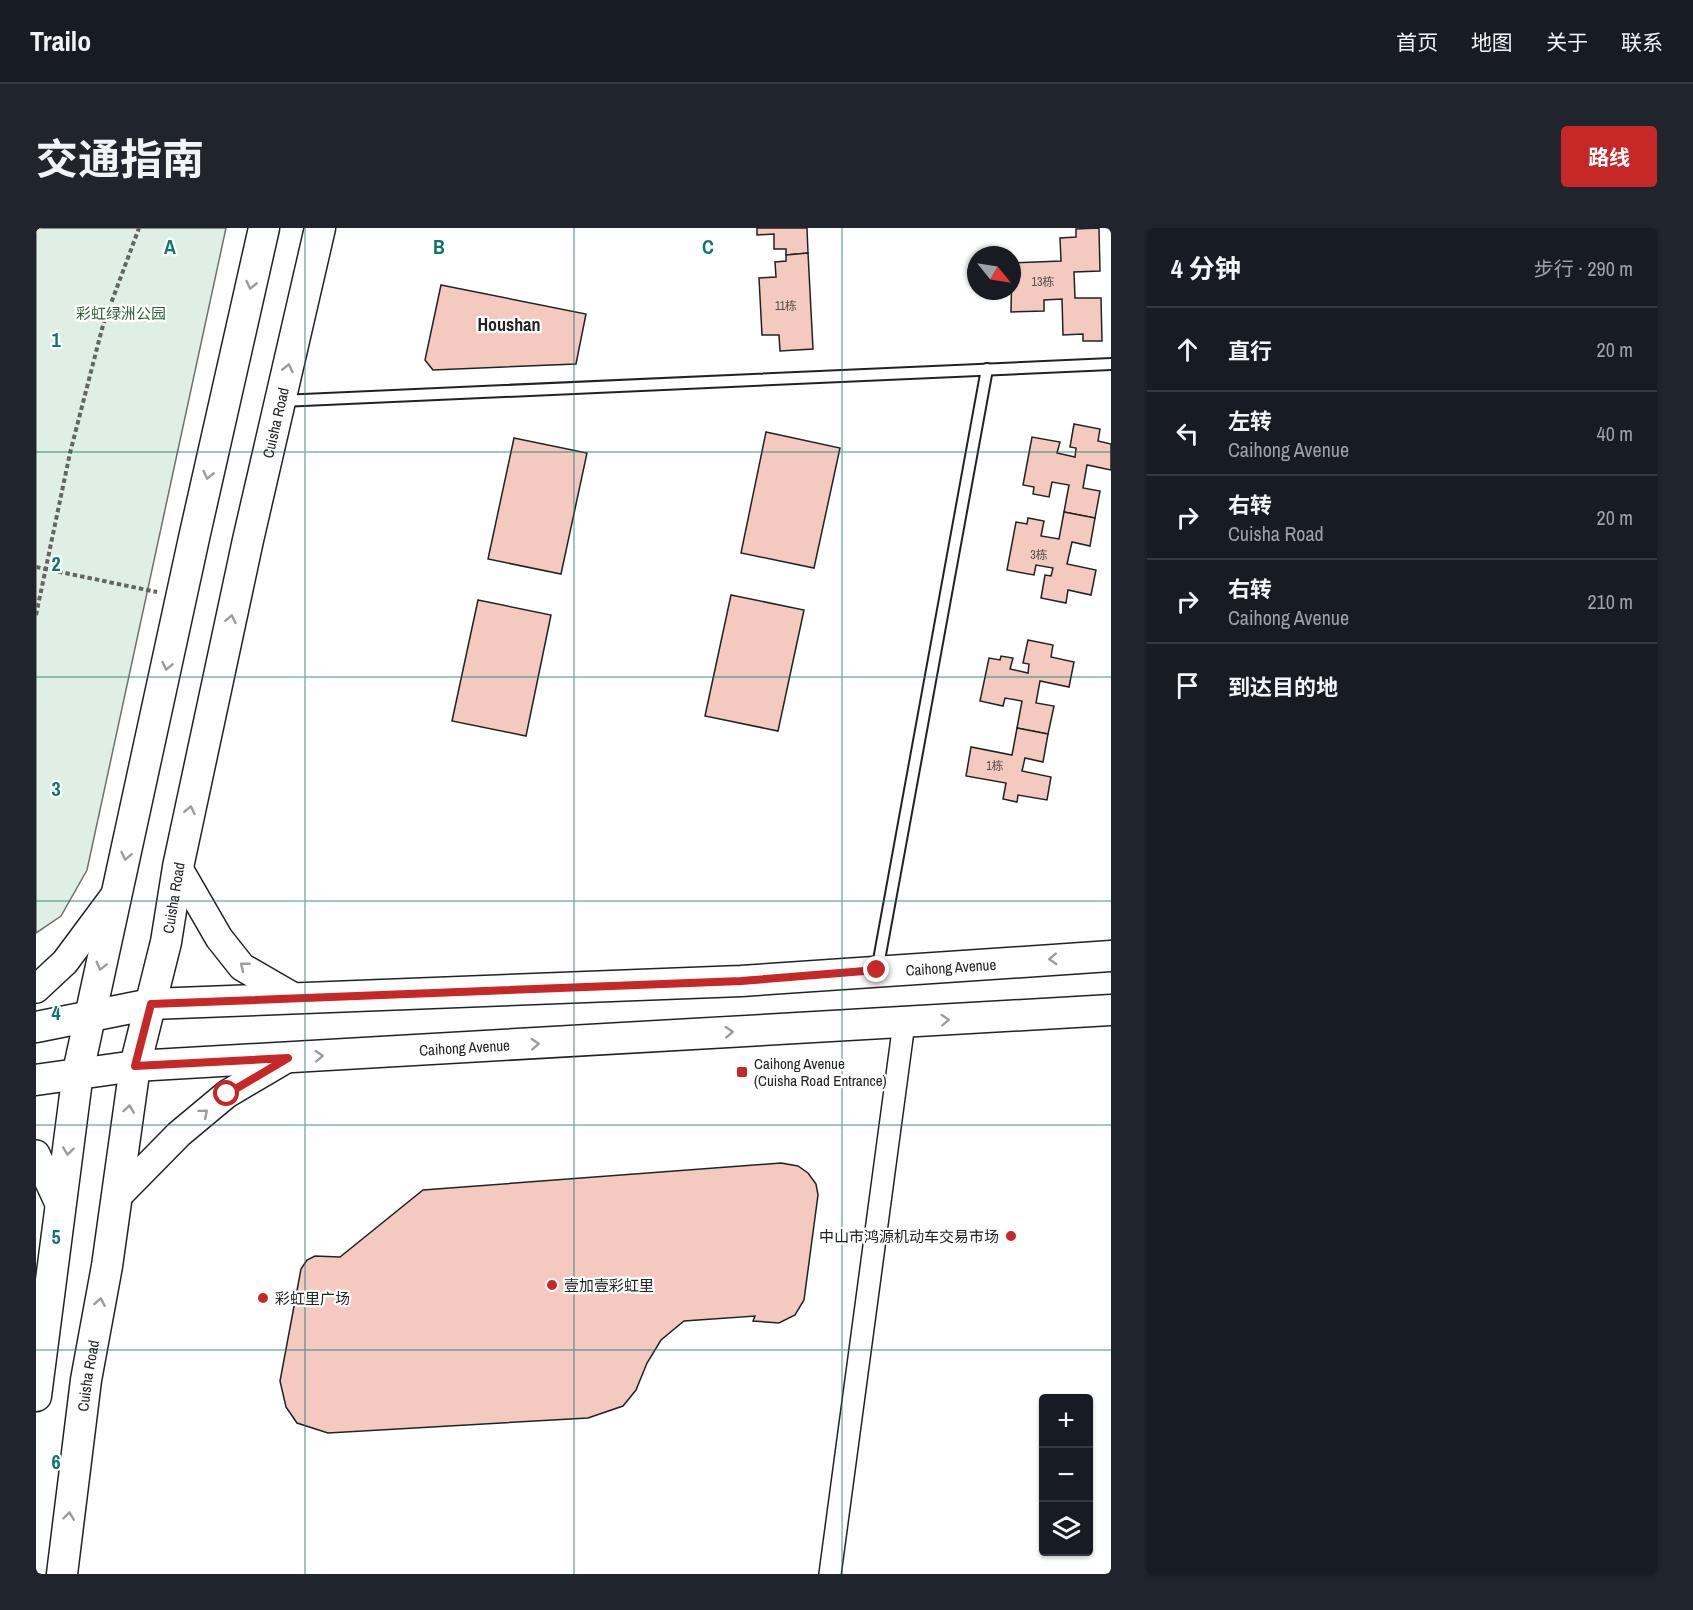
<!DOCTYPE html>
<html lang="zh">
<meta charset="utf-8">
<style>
body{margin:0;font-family:"Archivo Narrow","Noto Sans SC",sans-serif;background:#20242c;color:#f1f3f6}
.controls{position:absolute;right:18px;bottom:18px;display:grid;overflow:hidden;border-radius:6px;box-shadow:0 2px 4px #0004}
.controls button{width:54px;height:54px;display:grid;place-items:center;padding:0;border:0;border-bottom:2px solid #363941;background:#171b24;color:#f1f3f6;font:30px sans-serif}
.compass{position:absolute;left:931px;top:18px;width:54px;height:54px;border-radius:50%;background:#171b24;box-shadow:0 2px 4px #0004;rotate:120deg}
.stop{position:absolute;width:18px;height:18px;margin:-14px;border:4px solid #c62828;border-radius:50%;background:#fff}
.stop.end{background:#c62828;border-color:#fff;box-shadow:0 2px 6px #0008}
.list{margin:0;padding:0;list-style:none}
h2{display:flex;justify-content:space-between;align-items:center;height:78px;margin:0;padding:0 24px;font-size:26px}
h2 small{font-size:20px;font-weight:400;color:#9ea1a6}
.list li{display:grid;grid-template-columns:39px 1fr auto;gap:18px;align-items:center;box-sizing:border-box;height:84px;padding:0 24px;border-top:2px solid #363941}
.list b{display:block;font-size:22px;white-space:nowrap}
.list p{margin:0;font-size:20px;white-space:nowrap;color:#9ea1a6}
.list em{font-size:20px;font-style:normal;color:#9ea1a6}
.icon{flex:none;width:33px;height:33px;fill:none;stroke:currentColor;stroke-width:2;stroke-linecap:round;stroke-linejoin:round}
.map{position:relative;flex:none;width:1075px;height:1346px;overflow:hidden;border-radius:6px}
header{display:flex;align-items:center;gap:36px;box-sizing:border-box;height:84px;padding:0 30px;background:#171b24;border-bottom:2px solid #363941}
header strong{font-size:28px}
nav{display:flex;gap:33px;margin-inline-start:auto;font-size:21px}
.intro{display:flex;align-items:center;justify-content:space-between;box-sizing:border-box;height:144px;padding:0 36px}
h1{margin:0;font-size:42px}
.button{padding:15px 27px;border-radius:6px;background:#c62828;color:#fff;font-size:21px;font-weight:700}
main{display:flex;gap:36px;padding:0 36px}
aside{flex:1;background:#171b24;border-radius:6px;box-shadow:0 2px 4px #0004}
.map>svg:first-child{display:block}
.green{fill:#e0efe3;stroke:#6f6f6f;stroke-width:1.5}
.building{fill:#f3c9c0;stroke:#222;stroke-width:1.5}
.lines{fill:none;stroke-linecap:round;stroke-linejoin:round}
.service-casing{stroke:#222;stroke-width:14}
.minor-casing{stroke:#222;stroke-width:24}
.tertiary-casing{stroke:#222;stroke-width:30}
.secondary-casing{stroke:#222;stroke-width:33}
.path{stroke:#646464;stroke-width:4;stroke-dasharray:4.5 3;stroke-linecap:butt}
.service{stroke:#fff;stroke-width:10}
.minor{stroke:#fff;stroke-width:21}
.tertiary{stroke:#fff;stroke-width:27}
.secondary{stroke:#fff;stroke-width:30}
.oneway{stroke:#9c9c9c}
.route{stroke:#c62828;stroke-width:8}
.grid{fill:none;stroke:#0f766e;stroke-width:1.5;stroke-opacity:0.55}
.poi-dot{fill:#c62828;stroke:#fff;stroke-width:2}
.labels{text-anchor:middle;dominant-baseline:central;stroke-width:4.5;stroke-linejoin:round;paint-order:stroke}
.number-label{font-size:12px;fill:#564c4a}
.park-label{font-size:15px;fill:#2f5e38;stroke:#fff}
.street-label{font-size:15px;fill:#222;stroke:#fff}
.poi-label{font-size:15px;fill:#222;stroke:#fff;text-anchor:start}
.quarter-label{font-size:18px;font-weight:bold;fill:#222;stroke:#fff}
.grid-label{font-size:20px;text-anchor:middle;font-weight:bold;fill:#0f766e;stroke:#fff;stroke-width:4.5;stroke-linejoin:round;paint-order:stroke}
</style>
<header>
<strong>Trailo</strong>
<nav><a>首页</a><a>地图</a><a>关于</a><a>联系</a></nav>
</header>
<div class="intro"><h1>交通指南</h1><a class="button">路线</a></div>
<main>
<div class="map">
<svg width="1075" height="1346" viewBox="0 0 1075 1346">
<rect width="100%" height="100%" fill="#fff"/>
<polygon class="green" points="0,0 190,0 51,642 25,688 0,705"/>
<g class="building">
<polygon points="721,0 771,0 772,25 750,27 750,21 738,21 738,6 721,7"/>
<polygon points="1063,0 1064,43 1038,44 1039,70 1065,70 1066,113 1047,113 1047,106 1027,107 1026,71 1008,72 1008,83 975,84 976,35 1025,33 1024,10 1040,9 1040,1"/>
<polygon points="772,25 777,121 744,123 743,107 726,107 723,50 740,49 739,34 750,33 750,27"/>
<polygon points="405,57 550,86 540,136 397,142 389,132"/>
<polygon points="1038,196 1064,201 1062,213 1075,216 1075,242 1051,237 1047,260 1064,263 1059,290 1028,284 1033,257 1016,254 1013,269 997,266 998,259 987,257 996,209 1024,214 1021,225 1039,229 1040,220 1034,219"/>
<polygon points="730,204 804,220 778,340 705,325"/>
<polygon points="478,210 551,225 525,346 452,331"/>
<polygon points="1028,284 1059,290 1054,318 1036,314 1031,336 1060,342 1055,367 1032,362 1030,375 1005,370 1009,347 1015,348 1017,340 1000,337 998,347 971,342 980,294 991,296 992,290 1008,293 1005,308 1023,311"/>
<polygon points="695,367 768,382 742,503 669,488"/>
<polygon points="442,372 515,387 490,508 416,493"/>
<polygon points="992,412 1017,417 1015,429 1038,434 1033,459 1004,453 1000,475 1018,478 1012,506 981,500 986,473 969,470 967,478 944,473 953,430 964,432 965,428 977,430 974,441 992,445 993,436 987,435"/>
<polygon points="981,500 1012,506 1007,534 989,530 986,543 1015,549 1011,572 982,567 981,574 967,571 970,555 930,548 935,519 976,527"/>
<polygon points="745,935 762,938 772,945 780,956 782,967 768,1072 759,1087 743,1095 717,1093 719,1088 648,1093 625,1112 611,1135 600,1162 587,1178 552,1190 292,1205 261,1195 250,1179 244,1153 265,1041 271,1032 279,1028 304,1029 387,962"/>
</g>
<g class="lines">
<defs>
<g id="service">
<polyline points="245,173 1075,136"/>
<polyline points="841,743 951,141"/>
</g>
<polyline id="minor" points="794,1346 868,795"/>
<g id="tertiary">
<polyline points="142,639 183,710 206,739 258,769"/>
<polyline points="0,761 29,734 81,664"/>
<polyline points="0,926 25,980"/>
<polyline points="81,969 143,906 191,866 252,830"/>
</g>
<g id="secondary">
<path id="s1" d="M0,799L115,776L705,753L1075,728"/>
<path id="s2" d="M0,852L99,838L1075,782"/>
<polyline points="0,1168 42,844 158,310 228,0"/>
<path id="s3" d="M26,1346L50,1152L71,1038L99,838L130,714L142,639L212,312L284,0"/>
</g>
</defs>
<use href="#service" class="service-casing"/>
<use href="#minor" class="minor-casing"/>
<use href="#tertiary" class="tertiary-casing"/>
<use href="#secondary" class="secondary-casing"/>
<g class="path">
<polyline points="0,339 121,364"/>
<polyline points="0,387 34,225 67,97 103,0"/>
</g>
<use href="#service" class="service"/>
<use href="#minor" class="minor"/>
<use href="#tertiary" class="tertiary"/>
<use href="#secondary" class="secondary"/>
</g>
<defs><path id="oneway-chevron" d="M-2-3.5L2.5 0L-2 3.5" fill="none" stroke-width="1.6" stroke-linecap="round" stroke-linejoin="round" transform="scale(1.5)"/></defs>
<g class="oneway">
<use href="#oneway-chevron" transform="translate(215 57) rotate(103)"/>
<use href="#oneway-chevron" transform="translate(252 140) rotate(-77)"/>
<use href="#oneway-chevron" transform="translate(172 247) rotate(103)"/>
<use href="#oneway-chevron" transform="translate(195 391) rotate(-78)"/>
<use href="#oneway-chevron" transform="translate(131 438) rotate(102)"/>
<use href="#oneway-chevron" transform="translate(154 582) rotate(-78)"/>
<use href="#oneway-chevron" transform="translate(90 628) rotate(102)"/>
<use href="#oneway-chevron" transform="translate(1017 731) rotate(177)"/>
<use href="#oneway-chevron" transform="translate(65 738) rotate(104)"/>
<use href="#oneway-chevron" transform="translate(208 738) rotate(-141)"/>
<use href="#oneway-chevron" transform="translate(909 792) rotate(-3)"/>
<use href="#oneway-chevron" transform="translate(693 804) rotate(-3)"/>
<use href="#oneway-chevron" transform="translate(499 816) rotate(-3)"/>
<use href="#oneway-chevron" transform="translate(283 828) rotate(-3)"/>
<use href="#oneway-chevron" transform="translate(93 881) rotate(-82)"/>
<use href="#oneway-chevron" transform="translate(168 885) rotate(-40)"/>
<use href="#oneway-chevron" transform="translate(32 923) rotate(97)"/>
<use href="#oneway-chevron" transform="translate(64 1074) rotate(-80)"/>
<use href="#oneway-chevron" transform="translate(33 1288) rotate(-83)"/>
</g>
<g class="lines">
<polyline class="route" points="191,866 252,830 99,838 115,776 705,753 841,742"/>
</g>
<path class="grid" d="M269,0V1346M538,0V1346M806,0V1346M0,224H1075M0,449H1075M0,673H1075M0,897H1075M0,1122H1075"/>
<g class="poi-dot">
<rect x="700" y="838" width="12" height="12" rx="3"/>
<circle cx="975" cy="1008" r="6"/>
<circle cx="516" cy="1057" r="6"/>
<circle cx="227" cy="1070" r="6"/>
</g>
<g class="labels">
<g class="number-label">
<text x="1007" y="54">13栋</text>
<text x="750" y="78">11栋</text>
<text x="1003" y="327">3栋</text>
<text x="959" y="538">1栋</text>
</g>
<g class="park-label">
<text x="85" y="85">彩虹绿洲公园</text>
</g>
<g class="street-label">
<text stroke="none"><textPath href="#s3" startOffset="1172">Cuisha Road</textPath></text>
<text stroke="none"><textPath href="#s3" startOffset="686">Cuisha Road</textPath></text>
<text stroke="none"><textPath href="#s1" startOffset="918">Caihong Avenue</textPath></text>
<text stroke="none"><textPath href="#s2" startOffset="430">Caihong Avenue</textPath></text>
<text stroke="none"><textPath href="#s3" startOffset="200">Cuisha Road</textPath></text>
</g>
<g class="poi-label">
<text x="718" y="835">Caihong Avenue<tspan x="718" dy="17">(Cuisha Road Entrance)</tspan></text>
<text x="963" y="1008" text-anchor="end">中山市鸿源机动车交易市场</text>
<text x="528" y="1057">壹加壹彩虹里</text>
<text x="239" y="1070">彩虹里广场</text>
</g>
<g class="quarter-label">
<text x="473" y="96">Houshan</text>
</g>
</g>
<g class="grid-label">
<text x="134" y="26">A</text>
<text x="403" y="26">B</text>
<text x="672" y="26">C</text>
<text x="20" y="119">1</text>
<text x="20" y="343">2</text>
<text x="20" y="568">3</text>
<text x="20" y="792">4</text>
<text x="20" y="1016">5</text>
<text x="20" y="1241">6</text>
</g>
</svg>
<div class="controls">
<button>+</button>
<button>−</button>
<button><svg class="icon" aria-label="layers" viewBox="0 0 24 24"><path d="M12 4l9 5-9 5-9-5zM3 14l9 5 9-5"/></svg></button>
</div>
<svg class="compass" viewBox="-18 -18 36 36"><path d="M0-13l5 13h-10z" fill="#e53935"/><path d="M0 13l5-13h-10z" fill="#9ea1a6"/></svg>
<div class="stop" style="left:191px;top:866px"></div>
<div class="stop end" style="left:841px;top:742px"></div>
</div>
<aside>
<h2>4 分钟<small>步行 · 290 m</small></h2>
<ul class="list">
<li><svg class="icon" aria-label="ahead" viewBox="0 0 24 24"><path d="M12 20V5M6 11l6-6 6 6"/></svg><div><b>直行</b></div><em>20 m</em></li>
<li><svg class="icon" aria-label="left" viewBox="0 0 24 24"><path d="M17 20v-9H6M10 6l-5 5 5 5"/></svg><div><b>左转</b><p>Caihong Avenue</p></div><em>40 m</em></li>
<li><svg class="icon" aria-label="right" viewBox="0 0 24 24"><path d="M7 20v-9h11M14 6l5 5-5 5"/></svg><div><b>右转</b><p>Cuisha Road</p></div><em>20 m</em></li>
<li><svg class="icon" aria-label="right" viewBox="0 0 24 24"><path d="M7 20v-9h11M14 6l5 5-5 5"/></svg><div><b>右转</b><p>Caihong Avenue</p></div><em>210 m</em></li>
<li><svg class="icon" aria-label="arrive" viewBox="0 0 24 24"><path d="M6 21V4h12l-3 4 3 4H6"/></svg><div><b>到达目的地</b></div></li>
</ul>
</aside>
</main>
